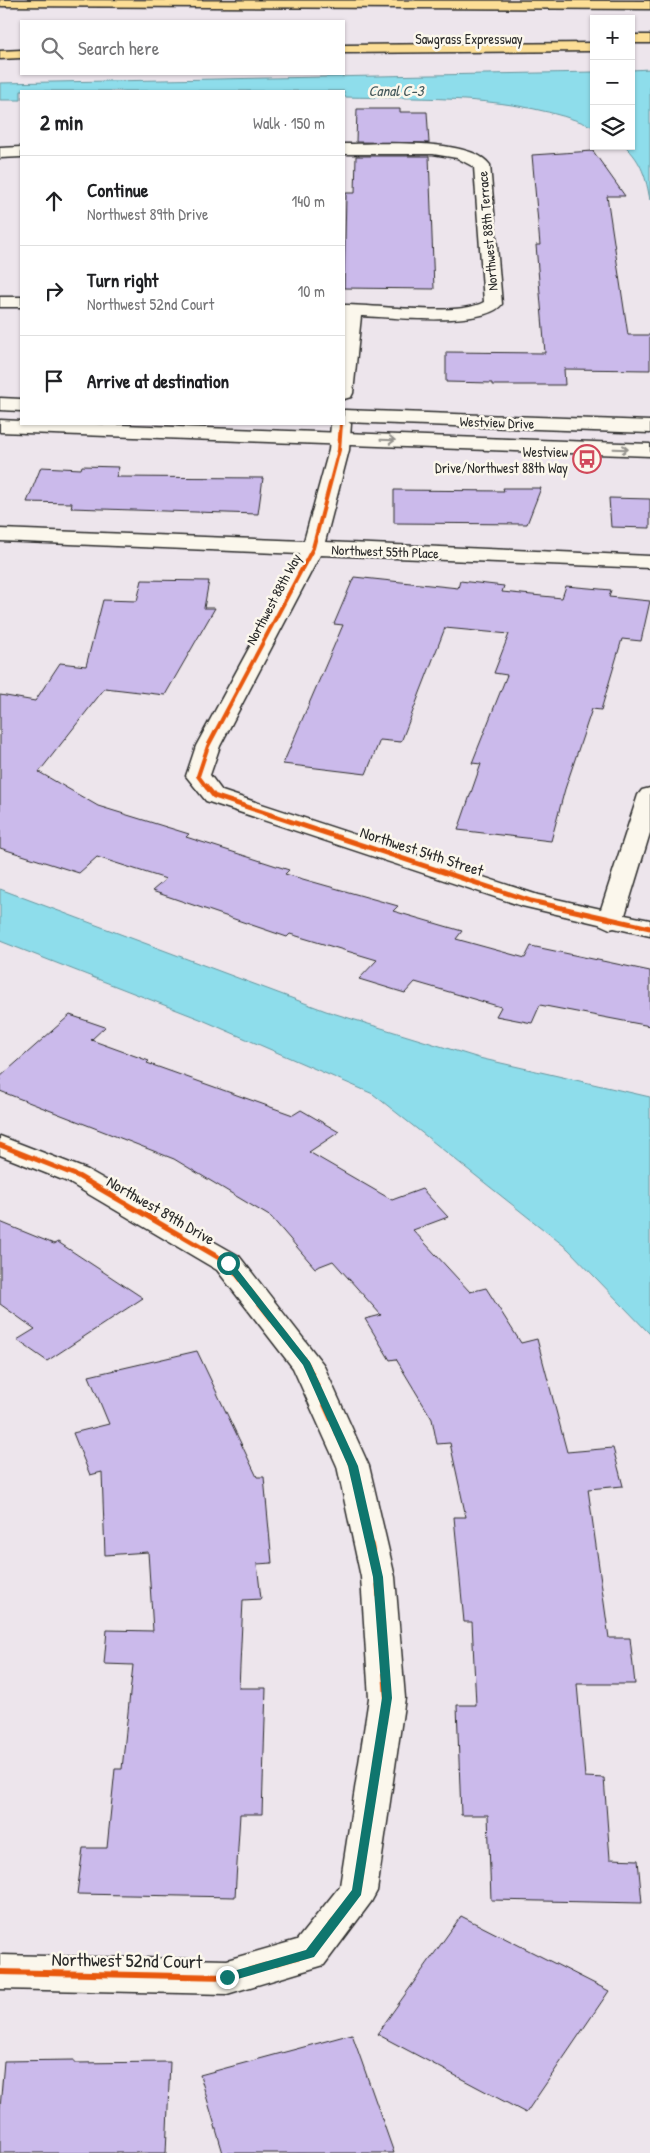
<!DOCTYPE html>
<meta charset="utf-8">
<style>
body{margin:0;font-family:"Patrick Hand",sans-serif;background:#f2f2f2;color:#202124}
.controls{position:absolute;right:15px;top:15px;display:grid;overflow:hidden;border-radius:0px;box-shadow:0 1px 4px #0004}
.controls button{width:45px;height:45px;display:grid;place-items:center;padding:0;border:0;border-bottom:1px solid #e0e0e0;background:#fff;color:#202124;font:25px sans-serif}
.stop{position:absolute;width:15px;height:15px;margin:-11px;border:4px solid #0f766e;border-radius:50%;background:#fff}
.stop.end{background:#0f766e;border-color:#fff;box-shadow:0 1px 5px #0008}
.list{margin:0;padding:0;list-style:none}
h2{display:flex;justify-content:space-between;align-items:center;height:65px;margin:0;padding:0 20px;font-size:21px}
h2 small{font-size:16px;font-weight:400;color:#757577}
.list li{display:grid;grid-template-columns:32px 1fr auto;gap:15px;align-items:center;box-sizing:border-box;height:90px;padding:0 20px;border-top:1px solid #e0e0e0}
.list b{display:block;font-size:19px;white-space:nowrap}
.list p{margin:0;font-size:16px;white-space:nowrap;color:#757577}
.list em{font-size:16px;font-style:normal;color:#757577}
.icon{flex:none;width:28px;height:28px;fill:none;stroke:currentColor;stroke-width:2;stroke-linecap:round;stroke-linejoin:round}
.map{position:relative;flex:none;width:650px;height:2153px;overflow:hidden}
.search{position:absolute;background:#fff;box-shadow:0 1px 4px #0004;left:20px;top:20px;width:325px;height:55px;display:flex;align-items:center;gap:12px;box-sizing:border-box;padding:0 18px;border-radius:0px;color:#757577;font-size:19px}
.panel{position:absolute;background:#fff;box-shadow:0 1px 4px #0004;left:20px;top:90px;width:325px;height:335px;border-radius:0px}
.map>svg:first-child{display:block}
.water{fill:#8eddeb;stroke:#66969e}
.building{fill:#cbbaeb;stroke:#2b2b2b}
.lines{fill:none;stroke-linecap:round;stroke-linejoin:round}
.street-casing{stroke:#2b2b2b;stroke-width:3}
.secondary-casing{stroke:#2b2b2b;stroke-width:3}
.highway-casing{stroke:#2b2b2b;stroke-width:3}
.street{fill:#fbf7ec;fill-rule:evenodd}
.secondary{fill:#fbf7ec;fill-rule:evenodd}
.highway{fill:#fcde96;fill-rule:evenodd}
.cycleway-far2-casing{stroke:#fbf7ec;stroke-width:6}
.cycleway-far1-casing{stroke:#fbf7ec;stroke-width:8}
.cycleway-casing{stroke:#fbf7ec;stroke-width:9}
.cycleway-far2{stroke:#e8590c;stroke-width:4}
.cycleway-far1{stroke:#e8590c;stroke-width:5}
.cycleway{stroke:#e8590c;stroke-width:6}
.oneway{stroke:#93918c}
.route{fill:#0f766e}
.labels{text-anchor:middle;dominant-baseline:central;stroke-width:5;stroke-linejoin:round;paint-order:stroke}
.far-street-label{font-size:14px;fill:#2b2b2b;stroke:#fbf7ec}
.far-poi-label{font-size:14px;fill:#2b2b2b;stroke:#fbf7ec;text-anchor:end}
.far-water-label{font-size:15px;font-style:italic;fill:#44585b;stroke:#fbf7ec}
.street-label{font-size:16px;fill:#2b2b2b;stroke:#fbf7ec}
.near-street-label{font-size:19px;fill:#2b2b2b;stroke:#fbf7ec}
</style>
<div class="map">
<svg width="650" height="2153" viewBox="0 0 650 2153">
<rect width="100%" height="100%" fill="#ede5ec"/>
<filter id="ink" filterUnits="userSpaceOnUse"><feTurbulence type="fractalNoise" baseFrequency=".02" numOctaves="2"/><feDisplacementMap in="SourceGraphic" scale="10" xChannelSelector="R" yChannelSelector="G"/><feConvolveMatrix kernelMatrix="1 2 1 2 8 2 1 2 1" color-interpolation-filters="sRGB"/></filter>
<g filter="url(#ink)">
<g class="water">
<path d="M650,69V200C646,178 642,162 625,146H631V70Z"/>
<path d="M594,72V127C514,94 428,99 344,97V91H21V100H0V83Z"/>
<polygon points="0,889 326,1011 479,1058 650,1097 650,1334 568,1249 373,1094 200,1019 0,941"/>
</g>
<g class="building">
<polygon points="357,109 400,109 400,112 427,112 429,143 356,142"/>
<polygon points="593,151 625,196 607,196 628,335 650,335 650,370 564,369 565,385 492,385 492,383 446,382 446,352 545,353 536,245 540,245 532,155"/>
<polygon points="356,156 429,156 434,289 344,288 346,193 355,193"/>
<polygon points="82,466 119,467 116,477 263,478 258,514 71,508 72,503 27,502 41,467 81,469"/>
<polygon points="503,488 541,488 527,524 394,523 394,490 504,491"/>
<polygon points="609,498 650,499 650,528 611,527"/>
<polygon points="354,577 458,588 460,581 504,586 502,592 562,598 566,586 611,590 609,597 650,601 641,641 622,639 601,710 592,709 565,789 551,841 458,830 481,764 472,763 507,675 494,673 509,634 445,628 401,742 380,740 366,774 283,764 343,625 334,624"/>
<polygon points="142,580 209,581 204,608 215,608 165,695 105,688 39,772 98,806 189,834 186,837 289,870 285,874 398,906 393,911 462,931 456,939 525,958 531,946 650,971 650,1026 540,1005 532,1023 496,1016 501,1007 415,982 405,993 359,979 377,960 290,934 287,937 152,891 166,879 97,857 79,873 0,848 0,695 35,701 60,663 86,666 103,600 137,601"/>
<polygon points="70,1015 105,1027 91,1040 149,1061 147,1063 293,1115 301,1110 339,1132 309,1152 392,1200 422,1189 448,1217 413,1230 470,1292 486,1288 521,1343 537,1339 567,1452 613,1448 623,1486 588,1489 609,1638 630,1638 635,1684 577,1684 585,1777 604,1778 610,1859 638,1860 642,1903 491,1900 488,1815 461,1815 457,1705 476,1705 472,1622 464,1622 454,1517 466,1517 450,1443 437,1444 432,1419 396,1359 390,1360 365,1319 381,1315 333,1261 315,1268 271,1217 174,1159 0,1091 0,1077"/>
<polygon points="0,1222 54,1244 58,1242 143,1298 47,1361 17,1340 35,1329 0,1304"/>
<polygon points="197,1351 257,1477 264,1477 272,1563 257,1564 261,1599 243,1600 239,1688 266,1688 262,1814 240,1814 235,1897 77,1894 83,1848 107,1848 115,1769 122,1769 133,1665 104,1664 107,1630 153,1631 148,1552 105,1555 102,1472 90,1475 73,1433 109,1424 89,1376"/>
<polygon points="461,1916 609,1991 526,2113 377,2034"/>
<polygon points="352,2034 394,2153 223,2153 200,2075"/>
<polygon points="74,2060 74,2063 170,2062 166,2153 0,2153 0,2108 4,2061"/>
</g>
<g class="lines">
<defs>
<g id="street">
<path d="M344,144C376,144 471,137 490,165L502,304C485,328 391,317 361,316L353,393L351,397L344,399V305C377,305 458,317 484,302L474,167L457,158L433,154H344Z"/>
<polygon points="21,147 21,157 0,158 0,148"/>
<rect x="0" y="297" width="21" height="10"/>
<polygon points="344,419 351,424 349,450 325,542 650,556 650,568 320,555 220,746 210,775 222,791 538,895 601,909 638,795 642,790 650,788 650,833 625,915 650,920 650,936 614,928 610,929 599,924 522,906 206,801 186,776 196,746 300,554 0,541 0,529 304,541 329,450 331,424 344,424"/>
<polygon points="0,1136 88,1170 239,1256 323,1364 369,1466 395,1577 405,1698 377,1891 371,1902 324,1965 227,1994 0,1989 0,1955 227,1960 297,1940 340,1886 369,1698 361,1577 337,1466 293,1368 217,1270 68,1182 0,1155"/>
</g>
<g id="secondary">
<polygon points="0,398 21,399 21,411 0,410"/>
<polygon points="344,410 650,421 650,433 344,422"/>
<polygon points="0,420 21,421 21,424 95,424 650,444 650,456 0,432"/>
</g>
<g id="highway">
<polygon points="0,0 650,1 650,9 0,6"/>
<rect x="631" y="35" width="19" height="8"/>
<polygon points="594,43 594,51 344,53 344,45"/>
<polygon points="21,50 21,58 0,59 0,51"/>
</g>
</defs>
<use href="#street" class="street-casing"/>
<use href="#secondary" class="secondary-casing"/>
<use href="#highway" class="highway-casing"/>
<use href="#street" class="street"/>
<use href="#secondary" class="secondary"/>
<use href="#highway" class="highway"/>
<defs>
<polyline id="cycleway-far2" points="207,788 198,776 208,746 313,548 339,450 341,424"/>
<g id="cycleway-far1">
<polyline points="206,786 214,796 531,901 650,928"/>
<polyline points="0,1145 78,1176 228,1263 307,1364 313,1377"/>
</g>
<polyline id="cycleway" points="0,1972 227,1977 310,1953 358,1891 387,1698 378,1577 353,1466 312,1376"/>
</defs>
<use href="#cycleway-far2" class="cycleway-far2-casing"/>
<use href="#cycleway-far1" class="cycleway-far1-casing"/>
<use href="#cycleway" class="cycleway-casing"/>
<use href="#cycleway-far2" class="cycleway-far2"/>
<use href="#cycleway-far1" class="cycleway-far1"/>
<use href="#cycleway" class="cycleway"/>
</g>
<defs><path id="oneway-shaft" d="M-6 0H5M1.5-3L5.5 0L1.5 3" fill="none" stroke-width="1.6" stroke-linecap="round" stroke-linejoin="round" transform="scale(1.25)"/></defs>
<g class="oneway">
<use href="#oneway-shaft" transform="translate(388 440) rotate(2)"/>
<use href="#oneway-shaft" transform="translate(621 449) rotate(2)"/>
</g>
</g>
<polygon class="route" points="228,1260 231,1261 310,1362 358,1466 383,1577 392,1698 361,1895 314,1957 227,1982 221,1977 223,1974 306,1950 352,1890 382,1698 373,1577 348,1466 303,1365 225,1265 225,1261"/>
<defs>
<symbol id="bus-ring" viewBox="-11 -11 22 22"><circle r="9.5" fill="#fbf7ec" stroke="#d1495b" stroke-width="1.5"/><path d="M-5-6H5V4H4V6H2V4H-2V6H-4V4H-5ZM-3.5-4V0h7V-4ZM-3.5 1.2v1.5H-2V1.2ZM2 1.2v1.5H3.5V1.2Z" fill="#d1495b"/></symbol>
</defs>
<g fill-rule="evenodd">
<use href="#bus-ring" x="571" y="443" width="32" height="32"/>
</g>
<g class="labels">
<g class="far-street-label">
<text x="469" y="38">Sawgrass Expressway</text>
<text transform="translate(487 231) rotate(-95)">Northwest 88th Terrace</text>
<text transform="translate(497 422) rotate(2)">Westview Drive</text>
<text transform="translate(385 551) rotate(2)">Northwest 55th Place</text>
<text transform="translate(273 599) rotate(-62)">Northwest 88th Way</text>
</g>
<g class="far-poi-label">
<text x="568" y="451">Westview<tspan x="568" dy="16">Drive/Northwest 88th Way</tspan></text>
</g>
<g class="far-water-label">
<text x="396" y="90">Canal C-3</text>
</g>
<g class="street-label">
<text transform="translate(422 851) rotate(18)">Northwest 54th Street</text>
<text transform="translate(161 1210) rotate(30)">Northwest 89th Drive</text>
</g>
<g class="near-street-label">
<text transform="translate(127 1960) rotate(1)">Northwest 52nd Court</text>
</g>
</g>
</svg>
<div class="controls">
<button>+</button>
<button>−</button>
<button><svg class="icon" aria-label="layers" viewBox="0 0 24 24"><path d="M12 4l9 5-9 5-9-5zM3 14l9 5 9-5"/></svg></button>
</div>
<div class="stop" style="left:228px;top:1263px"></div>
<div class="stop end" style="left:227px;top:1977px"></div>
<div class="search"><svg class="icon" aria-label="search" viewBox="0 0 24 24"><circle cx="10" cy="10" r="6"/><path d="M15 15l6 6"/></svg>Search here</div>
<section class="panel">
<h2>2 min<small>Walk · 150 m</small></h2>
<ul class="list">
<li><svg class="icon" aria-label="ahead" viewBox="0 0 24 24"><path d="M12 20V5M6 11l6-6 6 6"/></svg><div><b>Continue</b><p>Northwest 89th Drive</p></div><em>140 m</em></li>
<li><svg class="icon" aria-label="right" viewBox="0 0 24 24"><path d="M7 20v-9h11M14 6l5 5-5 5"/></svg><div><b>Turn right</b><p>Northwest 52nd Court</p></div><em>10 m</em></li>
<li><svg class="icon" aria-label="arrive" viewBox="0 0 24 24"><path d="M6 21V4h12l-3 4 3 4H6"/></svg><div><b>Arrive at destination</b></div></li>
</ul>
</section>
</div>
